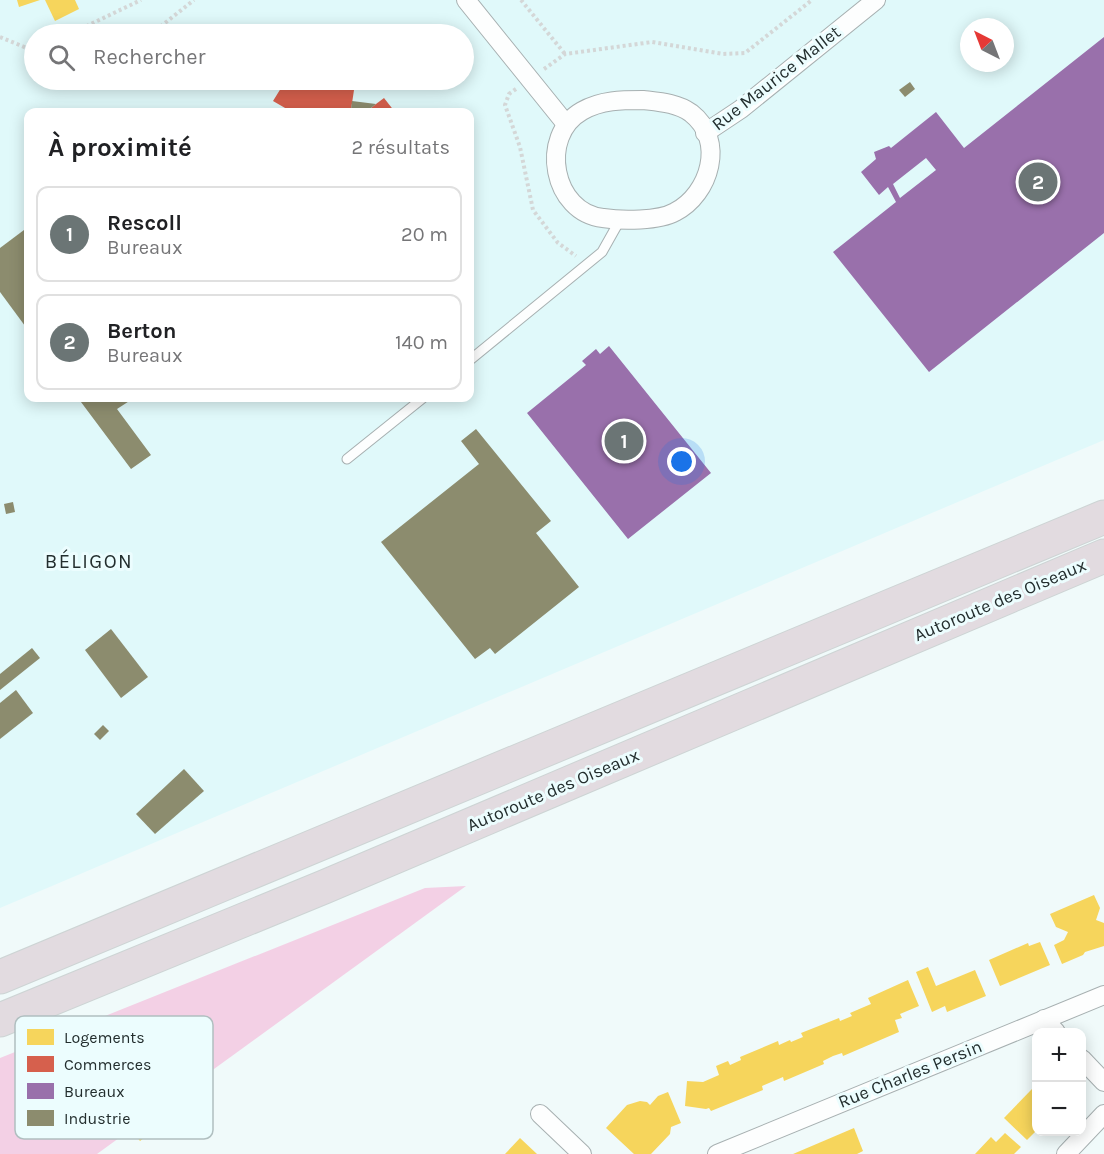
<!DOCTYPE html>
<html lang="fr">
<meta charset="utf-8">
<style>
body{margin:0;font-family:Karla,sans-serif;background:#f6f6f6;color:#202124}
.controls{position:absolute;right:18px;bottom:18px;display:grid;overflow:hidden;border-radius:12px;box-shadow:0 3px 15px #0003}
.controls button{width:54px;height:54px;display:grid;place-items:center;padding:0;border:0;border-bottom:2px solid #e0e0e0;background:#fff;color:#202124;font:30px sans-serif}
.compass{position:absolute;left:960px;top:18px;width:54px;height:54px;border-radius:50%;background:#fff;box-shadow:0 3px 15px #0003;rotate:318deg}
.you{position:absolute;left:682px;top:462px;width:21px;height:21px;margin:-15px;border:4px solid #fff;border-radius:50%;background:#1a73e8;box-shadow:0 0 0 9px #1a73e833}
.badge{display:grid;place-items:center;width:39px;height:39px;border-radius:50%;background:#6b7575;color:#fff;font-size:20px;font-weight:700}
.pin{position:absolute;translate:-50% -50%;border:3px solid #fff;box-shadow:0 2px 6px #0006}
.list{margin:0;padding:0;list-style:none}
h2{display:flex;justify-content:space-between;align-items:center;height:78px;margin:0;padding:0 24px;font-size:26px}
h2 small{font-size:20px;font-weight:400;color:#757577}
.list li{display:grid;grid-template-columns:39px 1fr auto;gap:18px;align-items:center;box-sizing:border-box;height:96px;margin:0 12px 12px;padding:0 12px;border:2px solid #e0e0e0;border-radius:12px}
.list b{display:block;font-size:22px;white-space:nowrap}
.list p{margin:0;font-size:20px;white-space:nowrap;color:#757577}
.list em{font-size:20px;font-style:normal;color:#757577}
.icon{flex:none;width:33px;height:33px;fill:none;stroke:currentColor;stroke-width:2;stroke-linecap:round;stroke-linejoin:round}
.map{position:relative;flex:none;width:1104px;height:1154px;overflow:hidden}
.search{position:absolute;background:#fff;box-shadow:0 3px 15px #0003;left:24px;top:24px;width:450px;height:66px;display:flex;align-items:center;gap:15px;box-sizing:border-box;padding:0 21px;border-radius:33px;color:#757577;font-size:22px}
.panel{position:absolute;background:#fff;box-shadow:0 3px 15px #0003;left:24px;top:108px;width:450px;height:294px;border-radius:12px}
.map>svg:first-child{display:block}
.built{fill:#e0f9fa;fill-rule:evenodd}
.green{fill:#f3d0e5}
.homes{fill:#f6d55c}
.shops{fill:#d6604d}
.offices{fill:#9970ab;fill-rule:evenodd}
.industry{fill:#8c8c6e}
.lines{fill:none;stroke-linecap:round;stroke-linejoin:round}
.lane-casing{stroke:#a7b0b1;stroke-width:11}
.street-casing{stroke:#a7b0b1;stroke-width:20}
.highway-casing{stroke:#cdd4d4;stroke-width:35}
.path{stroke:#d4d7d7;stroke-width:4;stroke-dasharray:3 3;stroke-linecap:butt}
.lane{stroke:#fdfefe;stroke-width:9}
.street{stroke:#fdfefe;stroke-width:18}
.highway{stroke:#e2dbe0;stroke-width:33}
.labels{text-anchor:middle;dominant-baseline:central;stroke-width:6;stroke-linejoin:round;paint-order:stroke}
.street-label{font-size:18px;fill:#232e2e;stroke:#ecfdfe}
.neighbourhood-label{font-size:20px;letter-spacing:1.5px;fill:#232e2e;stroke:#ecfdfe}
.key{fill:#ecfdfe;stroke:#b0bfc0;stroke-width:1.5}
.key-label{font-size:16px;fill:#232e2e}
</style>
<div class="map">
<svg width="1104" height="1154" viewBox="0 0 1104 1154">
<rect width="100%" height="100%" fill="#f0fafa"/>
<path class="built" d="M0,0H1104V440L0,908ZM969,27H1005V63H969ZM34,34H464V80H34ZM28,112H470V398H28Z"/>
<polygon class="green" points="466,886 97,1154 0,1154 0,1058 425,888"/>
<g class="homes">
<polygon points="17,0 40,0 19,7"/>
<polygon points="45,0 75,0 79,9 55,21"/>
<polygon points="1094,895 1100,908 1096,920 1104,923 1104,946 1085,952 1083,955 1062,964 1054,945 1064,940 1068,932 1056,927 1050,914"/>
<polygon points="1040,942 1050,965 1000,986 989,960 1028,943 1029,946"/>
<polygon points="928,967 936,986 975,970 986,996 947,1012 945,1006 932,1012 916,972"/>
<polygon points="908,980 919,1006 900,1014 902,1018 895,1020 899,1032 843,1056 842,1053 833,1056 823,1061 824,1064 784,1081 783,1077 762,1086 763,1090 711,1111 709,1108 706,1109 685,1106 687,1081 703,1082 719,1075 716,1066 728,1061 730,1065 741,1060 740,1057 778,1041 779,1045 790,1040 791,1042 803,1037 801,1033 839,1018 840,1021 852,1016 850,1013 871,1004 868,998"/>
<polygon points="1032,1089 1036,1093 1036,1131 1027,1140 1004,1118"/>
<polygon points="668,1092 681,1123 671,1127 670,1134 651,1154 634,1154 606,1128 627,1105 640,1101 647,1102 650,1105 658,1096"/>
<polygon points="145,1121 153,1131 140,1141 132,1131"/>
<polygon points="854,1128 863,1151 857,1154 793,1154"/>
<polygon points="1005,1133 1021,1147 1014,1154 975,1154 991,1137 996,1142"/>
<polygon points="520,1138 537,1154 505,1154"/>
</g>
<g class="shops">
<polygon points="286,80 336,80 354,90 351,110 356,112 292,112 273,101"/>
<polygon points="384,98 395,112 366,112 376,104"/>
</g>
<g class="offices">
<path d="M1104,37V233L929,372L833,252L896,202L888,187L879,195L861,172L876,159L874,152L889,146L891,148L936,112L964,148ZM926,158L936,170L900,198L893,184Z"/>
<polygon points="609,346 711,473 628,539 527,413 586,365 582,361 596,349 600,354"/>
</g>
<g class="industry">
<polygon points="910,82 915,89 905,97 899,90"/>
<polygon points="352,101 376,104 366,112 351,110"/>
<polygon points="28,227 28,330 0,292 0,248"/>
<polygon points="78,398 134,398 117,409 151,455 131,469"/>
<polygon points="476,429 551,521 536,533 579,587 495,654 490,648 475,659 381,542 479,464 461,441"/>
<polygon points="13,502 15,512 6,514 4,504"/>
<polygon points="111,629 148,677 121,698 85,650"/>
<polygon points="32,648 40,658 0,690 0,674"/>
<polygon points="16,690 33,713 0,739 0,703"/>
<polygon points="103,725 109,731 100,740 94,734"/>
<polygon points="184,769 204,791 155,834 136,814"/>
</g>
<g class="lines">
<defs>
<g id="lane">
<polyline points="470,360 602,252 620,220"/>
<polyline points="347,459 423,398"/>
</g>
<g id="street">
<polyline points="466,0 566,124"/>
<path d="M643,100C660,102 677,103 691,113C726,140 710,194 675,212C659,221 622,221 603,218C553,213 538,136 582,111C601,100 622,100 643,100Z"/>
<polyline points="705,133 741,109 876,0"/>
<polyline points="1044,1019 1056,1032"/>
<polyline points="1082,1059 1104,1082"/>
<polyline points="540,1114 582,1154"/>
<polyline points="717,1154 1104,995"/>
<polyline points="1066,1154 1104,1114"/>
</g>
<g id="highway">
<polyline points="0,977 1104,517"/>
<polyline points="0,1020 324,887 1104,556"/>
</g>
</defs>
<use href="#lane" class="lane-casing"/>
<use href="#street" class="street-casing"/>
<use href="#highway" class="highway-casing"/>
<g class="path">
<polyline points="521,0 565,54"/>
<polyline points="70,34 141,0"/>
<polyline points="151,34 194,0"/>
<polyline points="0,37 34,51"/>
<polyline points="544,69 565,54 652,42 723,54 745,53 812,0"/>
<polyline points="516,89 509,94 505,105 520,147 533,210 558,243 576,256"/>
</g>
<use href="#lane" class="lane"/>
<use href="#street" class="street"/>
<use href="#highway" class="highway"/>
</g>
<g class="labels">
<g class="street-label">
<text transform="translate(776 78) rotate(-38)">Rue Maurice Mallet</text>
<text transform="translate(1000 600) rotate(-23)">Autoroute des Oiseaux</text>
<text transform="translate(553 790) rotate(-23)">Autoroute des Oiseaux</text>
<text transform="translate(910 1074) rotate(-22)">Rue Charles Persin</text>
</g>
<g class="neighbourhood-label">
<text x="89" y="561">BÉLIGON</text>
</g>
</g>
<rect x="15" y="1016" width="198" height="123" rx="9" class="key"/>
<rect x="27" y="1029" width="27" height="16" fill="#f6d55c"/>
<rect x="27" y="1056" width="27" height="16" fill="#d6604d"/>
<rect x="27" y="1083" width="27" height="16" fill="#9970ab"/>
<rect x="27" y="1110" width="27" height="16" fill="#8c8c6e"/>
<g class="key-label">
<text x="64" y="1043">Logements</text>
<text x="64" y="1070">Commerces</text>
<text x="64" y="1097">Bureaux</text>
<text x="64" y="1124">Industrie</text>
</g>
</svg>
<div class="controls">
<button>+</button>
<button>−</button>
</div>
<svg class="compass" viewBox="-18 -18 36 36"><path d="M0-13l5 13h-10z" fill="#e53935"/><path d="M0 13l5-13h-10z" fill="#757577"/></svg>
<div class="you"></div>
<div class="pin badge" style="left:624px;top:441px">1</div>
<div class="pin badge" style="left:1038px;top:182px">2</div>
<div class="search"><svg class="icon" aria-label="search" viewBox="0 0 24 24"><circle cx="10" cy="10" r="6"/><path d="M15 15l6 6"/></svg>Rechercher</div>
<section class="panel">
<h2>À proximité<small>2 résultats</small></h2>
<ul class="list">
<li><span class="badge">1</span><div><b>Rescoll</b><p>Bureaux</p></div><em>20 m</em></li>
<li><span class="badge">2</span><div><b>Berton</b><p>Bureaux</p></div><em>140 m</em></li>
</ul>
</section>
</div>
